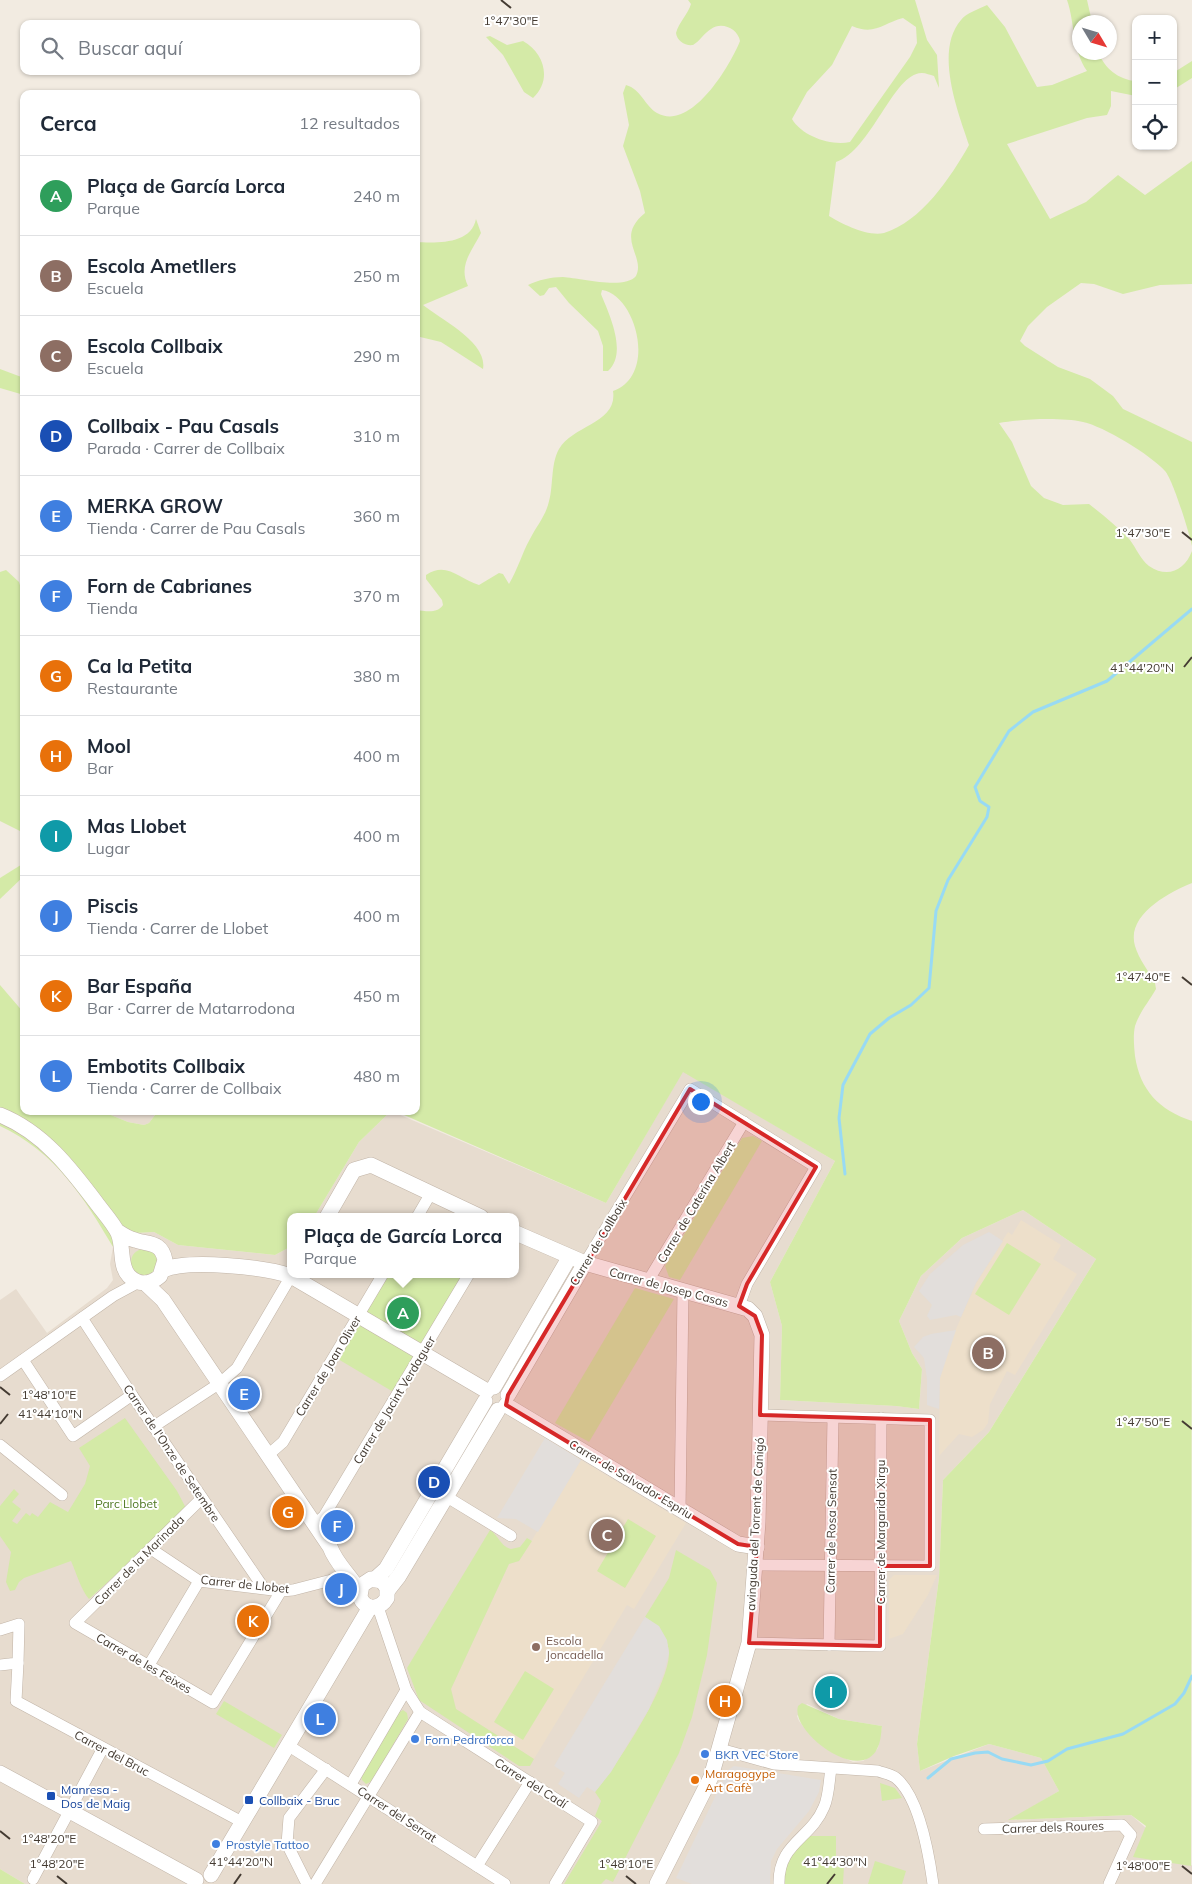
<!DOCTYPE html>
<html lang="es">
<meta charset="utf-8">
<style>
body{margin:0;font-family:Mulish,sans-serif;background:#f2f2f3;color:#1f2937}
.controls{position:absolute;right:15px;top:15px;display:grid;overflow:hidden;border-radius:10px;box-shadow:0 1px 4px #0004}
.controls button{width:45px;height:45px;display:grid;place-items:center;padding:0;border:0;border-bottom:1px solid #e0e1e3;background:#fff;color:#1f2937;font:25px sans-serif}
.compass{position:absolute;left:1072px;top:15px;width:45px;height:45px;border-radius:50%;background:#fff;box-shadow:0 1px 4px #0004;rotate:128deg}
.you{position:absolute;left:700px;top:1101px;width:18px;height:18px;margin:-12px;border:4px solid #fff;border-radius:50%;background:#1a73e8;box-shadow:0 0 0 8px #1a73e833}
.badge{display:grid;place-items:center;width:32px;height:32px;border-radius:50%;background:#0f766e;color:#fff;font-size:16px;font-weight:700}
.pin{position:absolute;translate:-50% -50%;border:2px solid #fff;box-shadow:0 1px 5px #0006}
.popup{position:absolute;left:287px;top:1213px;width:232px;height:65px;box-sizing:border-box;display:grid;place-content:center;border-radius:10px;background:#fff;filter:drop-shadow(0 1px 4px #0005);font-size:16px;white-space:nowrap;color:#747a83}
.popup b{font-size:19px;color:#1f2937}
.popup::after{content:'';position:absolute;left:50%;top:100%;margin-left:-10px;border:10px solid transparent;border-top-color:#fff}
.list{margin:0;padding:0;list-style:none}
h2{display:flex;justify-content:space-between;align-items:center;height:65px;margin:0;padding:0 20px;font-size:21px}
h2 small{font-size:16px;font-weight:400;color:#747a83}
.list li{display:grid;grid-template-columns:32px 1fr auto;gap:15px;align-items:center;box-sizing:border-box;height:80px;padding:0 20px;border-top:1px solid #e0e1e3}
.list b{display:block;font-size:19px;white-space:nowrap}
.list p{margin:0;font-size:16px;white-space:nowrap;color:#747a83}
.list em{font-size:16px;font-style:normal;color:#747a83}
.icon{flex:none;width:28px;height:28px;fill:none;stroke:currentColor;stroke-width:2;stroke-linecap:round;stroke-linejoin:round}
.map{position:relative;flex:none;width:1192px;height:1884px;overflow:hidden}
.search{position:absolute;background:#fff;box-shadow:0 1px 4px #0004;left:20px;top:20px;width:400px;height:55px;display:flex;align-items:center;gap:12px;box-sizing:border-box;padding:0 18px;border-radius:10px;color:#747a83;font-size:19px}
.panel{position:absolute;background:#fff;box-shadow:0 1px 4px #0004;left:20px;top:90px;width:400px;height:1025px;border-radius:10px}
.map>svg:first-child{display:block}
.residential{fill:#e7dccf;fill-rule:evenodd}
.education{fill:#eddfca}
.green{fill:#d4eaa7;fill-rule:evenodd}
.parking{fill:#e2dedb}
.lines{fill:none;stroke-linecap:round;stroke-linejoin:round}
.stream{stroke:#98daf4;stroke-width:3}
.minor-casing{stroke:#c1b4a7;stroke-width:12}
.tertiary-casing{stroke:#c1b4a7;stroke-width:16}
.minor{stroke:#fff;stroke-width:11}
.tertiary{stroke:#fff;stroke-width:15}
.marked{fill:#d62828;fill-opacity:0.2;stroke:#d62828;stroke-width:4;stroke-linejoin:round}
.ticks{fill:none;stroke:#443b32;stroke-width:2}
.education-dot{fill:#8d6e63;stroke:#fff;stroke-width:2}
.shop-dot{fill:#3f7fe0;stroke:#fff;stroke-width:2}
.food-dot{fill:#e8710a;stroke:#fff;stroke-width:2}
.transit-dot{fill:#1a4fb4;stroke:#fff;stroke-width:2}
.labels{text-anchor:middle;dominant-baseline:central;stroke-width:4;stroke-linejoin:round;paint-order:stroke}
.street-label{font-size:12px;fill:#443b32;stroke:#fff}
.park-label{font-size:12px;fill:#4e7822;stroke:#fff}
.education-label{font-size:12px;fill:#785e54;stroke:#fff;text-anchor:start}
.shop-label{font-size:12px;fill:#366cbe;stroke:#fff;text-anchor:start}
.food-label{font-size:12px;fill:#c56008;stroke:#fff;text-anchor:start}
.transit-label{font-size:12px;fill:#164399;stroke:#fff;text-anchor:start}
.ticks-label{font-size:12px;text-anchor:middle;fill:#443b32;stroke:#fff;stroke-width:4;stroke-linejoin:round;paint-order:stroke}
</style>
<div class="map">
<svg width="1192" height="1884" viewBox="0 0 1192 1884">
<rect width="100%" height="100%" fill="#f2ebe1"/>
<g class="residential">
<path d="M683,1071L835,1161L770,1282L782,1326L780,1400L896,1406L919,1409L922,1369L912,1353L899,1321L921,1276L962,1238L1023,1210L1096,1259L989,1432L943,1480L939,1578L917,1744L920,1771L989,1744L1041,1758L1059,1791L1010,1820L1131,1815L1190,1866L1192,1865V1884H25L0,1869V1300L16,1289L47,1333L107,1288L113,1280L110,1264L113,1247L134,1233L154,1232L178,1245L275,1255L290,1247V1274H516V1217H314L359,1142L391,1111L606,1203ZM807,1704L839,1719L882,1726L878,1748L872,1755L863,1761L853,1762L834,1753L812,1737L799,1721L797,1716Z"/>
<polygon points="101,1111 158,1111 149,1123 144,1125 128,1122"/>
</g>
<g class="education">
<polygon points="1021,1220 1061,1245 1053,1259 1077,1274 1015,1375 1007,1371 990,1404 988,1423 983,1430 972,1437 959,1434 939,1456 940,1378 953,1336 976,1283 1008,1232 1012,1235"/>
<polygon points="581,1460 686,1523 634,1609 627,1605 534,1759 456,1709 451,1689 509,1564 519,1561"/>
<polygon points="894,1575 937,1575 928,1595 903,1634 889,1639 889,1580"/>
</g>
<g class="green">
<path d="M688,0H915L927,40L937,55L939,88L934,76C930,75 926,73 922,73C894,72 871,151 836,162L829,216C842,224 868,237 884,233C921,222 951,177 969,145C958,112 934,51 961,20C966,13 979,9 987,5L1005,27L1037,87L1052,85L1087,71C1072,50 1075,23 1067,0H1087L1092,22H1080V52L1099,53C1104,68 1119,80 1136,81V96L1111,91V106L1107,115L1087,118L1007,144L1050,219L1086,202L1118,175L1145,195L1192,161V284L1160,285L1123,294L1094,284L1081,283L1047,307L1028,326L1020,341L1025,346L1058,367L1090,379L1113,396L1123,409L1192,442V546C1189,532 1173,480 1165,471C1151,455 1103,426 1083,422C1061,417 1020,419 999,423L1012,442L1031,486L1044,498L1063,505L1089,504C1103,515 1118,527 1130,540C1136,548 1141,560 1149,566C1168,579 1185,570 1192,551V883C1168,893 1126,915 1135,946C1139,960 1149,971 1155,983L1156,989C1150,1000 1139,1013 1135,1026C1133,1035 1134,1046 1135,1056C1140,1090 1159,1110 1192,1121L1191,1866L1133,1857L1146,1826L1131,1815L1008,1820L1059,1791L1041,1758L989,1744L954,1756L920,1771L917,1744L939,1578L943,1480L989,1432L1096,1259L1023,1210L962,1238L921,1276L899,1321L912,1353L922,1369L919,1409L896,1406L780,1400L782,1326L770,1282L835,1161L683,1072L606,1203L395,1111H416V610C426,611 437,614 443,605L442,600L426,579V575C447,561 459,579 479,585L499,573L503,574L509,584C518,569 522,553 530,539C536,527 544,518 548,505C554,488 550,465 559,449C573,425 618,423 613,391C658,375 636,295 602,290L601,294C609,314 628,353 608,371H603V346L598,331L569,303L556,287L549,288L544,295L540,296L528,285C538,280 551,277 563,277C579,278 625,290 636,276C646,256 614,238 645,213L640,191L623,146L629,125L623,93L626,85C641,89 644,105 657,113C691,132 730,66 740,41C738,29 722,21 711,29C704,33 700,41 693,45C685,46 677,41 676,33C679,22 688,14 691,4ZM903,18L916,27L917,43L910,57L850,142C830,146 802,136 792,119L807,92L832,65L852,26C875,36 883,23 903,18Z"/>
<path d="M490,36L507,45L523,41C545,53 552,81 533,98L524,92L503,55L486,37Z"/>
<polygon points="1192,61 1192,78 1173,90 1173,73"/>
<path d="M476,219L481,233C472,251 458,265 468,286L423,305C440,319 488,342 483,369L441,342L416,336V242C435,243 471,245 476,219Z"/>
<polygon points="0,369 24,378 24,395 0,388"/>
<polygon points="6,570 19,582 24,598 24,833 0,821 0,572"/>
<polygon points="24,863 24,876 0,899 0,878"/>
<path d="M0,985L24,1013V1111H101L128,1122L144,1125L149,1123L158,1111H391L359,1142L314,1217H290V1247L275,1255L178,1245L154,1232L134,1233L113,1247C83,1196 55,1152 0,1126Z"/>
<polygon points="753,1136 762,1141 680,1280 669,1277 665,1266 742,1138"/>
<polygon points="1007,1243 1041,1264 1009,1315 975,1294"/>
<circle cx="144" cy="1262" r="13"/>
<polygon points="388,1274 465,1274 395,1393 338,1359"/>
<polygon points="635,1288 674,1299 589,1442 555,1423"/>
<path d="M125,1418L177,1491L187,1510L89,1599C81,1590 76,1572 71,1561L24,1578L19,1582L15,1590L10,1591L6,1582L11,1552L0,1536V1506L14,1489L19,1494L12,1502L21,1509L12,1521L17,1524L26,1513L30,1516L32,1513L38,1517L50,1502L68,1512L85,1484L90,1466L79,1448Z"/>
<polygon points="628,1519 656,1536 625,1588 597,1571"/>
<path d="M490,1530C499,1536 500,1546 511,1549L520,1547L527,1538L532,1541L519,1561L509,1564L451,1689L456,1709L534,1759L530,1766H519L419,1700L407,1668Z"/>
<path d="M676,1550L710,1570L717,1583L707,1655L692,1717L679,1753L613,1882L606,1879L601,1884H564L602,1821L595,1816L601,1801L595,1792C617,1765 668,1688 669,1654C669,1638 657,1625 645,1617L669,1578Z"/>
<polygon points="525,1671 554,1689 523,1740 494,1722"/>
<polygon points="224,1701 282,1735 274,1748 216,1714"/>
<path d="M802,1703L839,1719L882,1726C881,1733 881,1742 877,1749C860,1784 790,1732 798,1706Z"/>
<polygon points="403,1710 407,1713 408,1719 372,1781 366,1784 362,1780 361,1776 398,1713"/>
<polygon points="880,1783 895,1788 902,1798 882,1801"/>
<path d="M808,1836H836V1867L844,1866L843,1884H784C784,1859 791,1853 808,1836Z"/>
<polygon points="875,1861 906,1871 902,1884 868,1884"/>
<polygon points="0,1869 25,1884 0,1884"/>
</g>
<g class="parking">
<polygon points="989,1232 1003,1241 976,1283 961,1317 956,1315 930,1320 927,1316 932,1305 919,1291 930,1274 963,1245"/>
<polygon points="956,1330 940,1378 939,1409 927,1405 927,1379 924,1358 914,1347 923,1337 931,1334"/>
<polygon points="545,1438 581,1460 538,1532 516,1519 497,1518"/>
<polygon points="645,1617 659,1626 667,1640 669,1653 664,1673 649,1709 611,1772 595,1792 587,1787 579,1798 558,1784 565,1773 554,1766"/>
<polygon points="734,1766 821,1780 819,1792 809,1811 777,1849 771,1861 770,1884 692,1884 676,1878 728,1770"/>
</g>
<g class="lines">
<g class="stream">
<polyline points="845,1174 839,1118 843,1085 870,1034 889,1018 911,1005 929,988 936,911 948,880 987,817 989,807 980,801 975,787 1009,731 1033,712 1107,681 1192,609"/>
<polyline points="928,1778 951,1759 975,1753 988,1752 1002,1759 1031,1765 1048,1761 1067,1749 1123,1734 1175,1704 1184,1693 1192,1676"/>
</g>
<defs>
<g id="minor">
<polyline points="417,1217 431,1193"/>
<polyline points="585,1263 690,1089 816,1167 747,1284 739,1306"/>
<polyline points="648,1281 744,1122"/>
<polyline points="82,1318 132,1395 263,1587"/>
<polyline points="23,1360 73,1436 132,1395"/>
<polyline points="0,1376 113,1296 139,1282"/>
<polyline points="153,1427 220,1383 237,1368 291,1276"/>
<polyline points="0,1445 62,1495"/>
<polyline points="268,1455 283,1442 383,1274"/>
<polyline points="447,1497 511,1536"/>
<polyline points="202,1498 75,1623 213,1703 281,1591"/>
<polyline points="680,1509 683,1291"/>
<polyline points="315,1524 324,1516 469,1274"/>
<polyline points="151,1549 199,1581 281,1591 293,1590 347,1576"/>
<polyline points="756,1565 930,1566 930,1420 760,1415"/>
<polyline points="378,1607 406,1690 420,1712 592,1822 555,1884"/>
<polyline points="0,1630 19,1624 18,1663 0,1665"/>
<polyline points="749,1643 880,1646 881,1418"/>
<polyline points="829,1645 833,1418"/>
<polyline points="18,1663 16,1701 242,1822"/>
<polyline points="149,1665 199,1581"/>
<polyline points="289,1746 505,1884"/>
<path d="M720,1749L774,1764L878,1771C883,1773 891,1774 896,1778C919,1797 929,1855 933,1884"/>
<polyline points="351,1784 406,1690"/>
<polyline points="984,1829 1122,1825 1131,1835 1109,1884"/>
<polyline points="477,1866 530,1782"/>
<polyline points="33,1879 103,1748"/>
<polyline points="307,1884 287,1844 289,1818 326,1769"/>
<polyline points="315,1884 420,1712"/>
<path d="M779,1884C778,1843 811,1839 824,1807C829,1796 829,1780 831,1769"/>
</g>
<g id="tertiary">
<path d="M0,1115C43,1132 71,1169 98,1205C104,1213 113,1223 118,1233C124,1246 119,1266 129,1276C139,1286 151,1284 160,1276L165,1260C161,1241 149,1245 135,1240C129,1239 123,1235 117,1231"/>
<polyline points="327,1217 354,1170 371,1165 481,1217"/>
<polyline points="516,1233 585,1263 748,1309 755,1316 762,1335 758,1522 749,1643 711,1777 657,1884"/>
<path d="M163,1270C189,1259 264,1267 291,1276L487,1391"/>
<path d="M145,1283L163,1300L330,1547C336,1563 347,1572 356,1586C359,1591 359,1596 362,1601C369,1611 381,1608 387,1598V1588L382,1581L371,1579L362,1585L360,1596"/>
<polyline points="494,1387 569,1258"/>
<polyline points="508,1395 585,1263"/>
<polyline points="506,1405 738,1544 757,1547"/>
<polyline points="375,1579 386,1569 485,1401"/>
<polyline points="388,1590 399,1576 498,1410"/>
<polyline points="0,1773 196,1880"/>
<polyline points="211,1875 370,1607"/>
</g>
</defs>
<use href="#minor" class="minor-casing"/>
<use href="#tertiary" class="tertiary-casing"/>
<use href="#minor" class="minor"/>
<use href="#tertiary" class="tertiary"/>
</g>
<path class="marked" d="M690,1089L816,1167L747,1284L739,1306L755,1316L762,1335L760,1415L930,1420V1566H880V1646L749,1643L757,1547L738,1544L506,1405L508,1395Z"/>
<path class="ticks" d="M501,0L511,8M1182,532L1192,540M1184,667L1192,657M1182,977L1192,985M0,1387L10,1395M1182,1421L1192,1429M0,1424L8,1414M0,1831L10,1839M1182,1866L1192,1874M57,1876L67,1884M626,1876L636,1884M234,1884L241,1874M827,1884L835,1874"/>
<circle class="education-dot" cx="536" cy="1647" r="5"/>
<g class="shop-dot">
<circle cx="415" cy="1739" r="5"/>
<circle cx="705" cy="1754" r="5"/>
<circle cx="216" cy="1844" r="5"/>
</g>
<circle class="food-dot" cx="695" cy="1780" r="5"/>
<g class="transit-dot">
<rect x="46" y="1791" width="10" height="10" rx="2.5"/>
<rect x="244" y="1795" width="10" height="10" rx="2.5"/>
</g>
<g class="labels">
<g class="street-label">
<text transform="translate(696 1202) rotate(-59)">Carrer de Caterina Albert</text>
<text transform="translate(598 1242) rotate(-59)">Carrer de Collbaix</text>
<text transform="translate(669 1287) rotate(15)">Carrer de Josep Casas</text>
<text transform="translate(328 1366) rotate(-59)">Carrer de Joan Oliver</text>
<text transform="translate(394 1400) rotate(-59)">Carrer de Jacint Verdaguer</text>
<text transform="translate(172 1453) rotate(56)">Carrer de l'Onze de Setembre</text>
<text transform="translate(631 1479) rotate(31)">Carrer de Salvador Espriu</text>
<text transform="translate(755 1524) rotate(-87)">avinguda del Torrent de Canigó</text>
<text transform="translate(831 1531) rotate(-89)">Carrer de Rosa Sensat</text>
<text transform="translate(880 1532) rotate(-90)">Carrer de Margarida Xirgu</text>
<text transform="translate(139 1560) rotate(-45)">Carrer de la Marinada</text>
<text transform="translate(245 1584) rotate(6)">Carrer de Llobet</text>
<text transform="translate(144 1663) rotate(30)">Carrer de les Feixes</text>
<text transform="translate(112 1753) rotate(28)">Carrer del Bruc</text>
<text transform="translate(531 1783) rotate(32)">Carrer del Cadí</text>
<text transform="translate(397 1814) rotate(33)">Carrer del Serrat</text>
<text transform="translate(1053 1827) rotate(-2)">Carrer dels Roures</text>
</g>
<g class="park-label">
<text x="126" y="1503">Parc Llobet</text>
</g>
<g class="education-label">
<text x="546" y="1640">Escola<tspan x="546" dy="14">Joncadella</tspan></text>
</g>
<g class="shop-label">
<text x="425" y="1739">Forn Pedraforca</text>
<text x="715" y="1754">BKR VEC Store</text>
<text x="226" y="1844">Prostyle Tattoo</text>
</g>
<g class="food-label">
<text x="705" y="1773">Maragogype<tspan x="705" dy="14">Art Cafè</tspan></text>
</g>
<g class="transit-label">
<text x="61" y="1789">Manresa -<tspan x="61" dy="14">Dos de Maig</tspan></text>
<text x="259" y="1800">Collbaix - Bruc</text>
</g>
</g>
<g class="ticks-label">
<text x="511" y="25">1°47'30"E</text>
<text x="1143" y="537">1°47'30"E</text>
<text x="1142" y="672">41°44'20"N</text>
<text x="1143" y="981">1°47'40"E</text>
<text x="49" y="1399">1°48'10"E</text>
<text x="50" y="1418">41°44'10"N</text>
<text x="1143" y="1426">1°47'50"E</text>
<text x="49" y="1843">1°48'20"E</text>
<text x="241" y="1866">41°44'20"N</text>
<text x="835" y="1866">41°44'30"N</text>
<text x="626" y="1868">1°48'10"E</text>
<text x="57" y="1868">1°48'20"E</text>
<text x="1143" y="1870">1°48'00"E</text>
</g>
</svg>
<div class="controls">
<button>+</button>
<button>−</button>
<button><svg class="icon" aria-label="locate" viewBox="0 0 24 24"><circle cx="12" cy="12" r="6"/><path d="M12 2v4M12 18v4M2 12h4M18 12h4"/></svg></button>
</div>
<svg class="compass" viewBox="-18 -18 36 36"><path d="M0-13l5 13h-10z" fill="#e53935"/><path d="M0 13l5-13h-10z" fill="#747a83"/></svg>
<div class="you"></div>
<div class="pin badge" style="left:403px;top:1313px;background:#2e9e5b">A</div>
<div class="popup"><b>Plaça de García Lorca</b>Parque</div>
<div class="pin badge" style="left:988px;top:1353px;background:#8d6e63">B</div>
<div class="pin badge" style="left:607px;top:1535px;background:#8d6e63">C</div>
<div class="pin badge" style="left:434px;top:1482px;background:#1a4fb4">D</div>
<div class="pin badge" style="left:244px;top:1394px;background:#3f7fe0">E</div>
<div class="pin badge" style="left:337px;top:1526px;background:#3f7fe0">F</div>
<div class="pin badge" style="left:288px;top:1512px;background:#e8710a">G</div>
<div class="pin badge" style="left:725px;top:1701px;background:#e8710a">H</div>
<div class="pin badge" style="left:831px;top:1692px;background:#0f9aa8">I</div>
<div class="pin badge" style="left:341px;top:1589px;background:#3f7fe0">J</div>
<div class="pin badge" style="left:253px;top:1621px;background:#e8710a">K</div>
<div class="pin badge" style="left:320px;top:1719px;background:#3f7fe0">L</div>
<div class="search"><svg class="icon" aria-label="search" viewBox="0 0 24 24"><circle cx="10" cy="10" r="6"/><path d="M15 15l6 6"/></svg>Buscar aquí</div>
<section class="panel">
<h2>Cerca<small>12 resultados</small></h2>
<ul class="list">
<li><span class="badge" style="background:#2e9e5b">A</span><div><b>Plaça de García Lorca</b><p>Parque</p></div><em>240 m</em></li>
<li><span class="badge" style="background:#8d6e63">B</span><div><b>Escola Ametllers</b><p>Escuela</p></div><em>250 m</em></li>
<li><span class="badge" style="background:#8d6e63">C</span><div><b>Escola Collbaix</b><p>Escuela</p></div><em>290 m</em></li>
<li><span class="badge" style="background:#1a4fb4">D</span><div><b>Collbaix - Pau Casals</b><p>Parada · Carrer de Collbaix</p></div><em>310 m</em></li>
<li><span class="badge" style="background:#3f7fe0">E</span><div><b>MERKA GROW</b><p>Tienda · Carrer de Pau Casals</p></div><em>360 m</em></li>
<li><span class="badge" style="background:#3f7fe0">F</span><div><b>Forn de Cabrianes</b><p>Tienda</p></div><em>370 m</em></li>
<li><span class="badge" style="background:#e8710a">G</span><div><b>Ca la Petita</b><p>Restaurante</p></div><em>380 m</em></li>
<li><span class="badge" style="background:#e8710a">H</span><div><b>Mool</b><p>Bar</p></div><em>400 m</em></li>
<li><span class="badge" style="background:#0f9aa8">I</span><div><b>Mas Llobet</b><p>Lugar</p></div><em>400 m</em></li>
<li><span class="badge" style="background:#3f7fe0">J</span><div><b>Piscis</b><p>Tienda · Carrer de Llobet</p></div><em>400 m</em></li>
<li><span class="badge" style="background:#e8710a">K</span><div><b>Bar España</b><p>Bar · Carrer de Matarrodona</p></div><em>450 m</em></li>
<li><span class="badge" style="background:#3f7fe0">L</span><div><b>Embotits Collbaix</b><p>Tienda · Carrer de Collbaix</p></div><em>480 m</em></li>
</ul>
</section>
</div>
